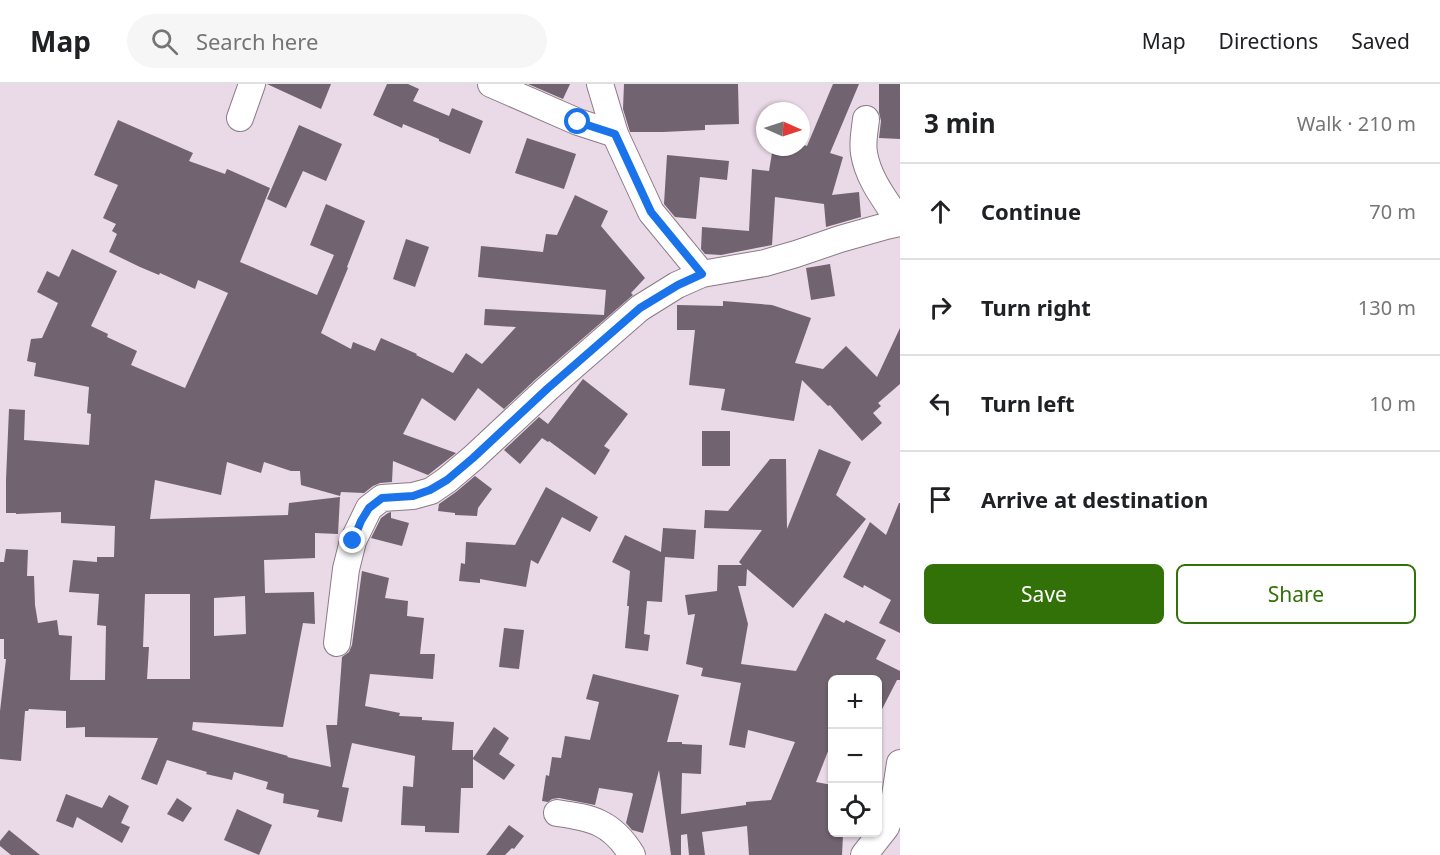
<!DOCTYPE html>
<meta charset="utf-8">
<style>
body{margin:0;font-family:"Noto Sans",sans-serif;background:#f6f6f6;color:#202124}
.controls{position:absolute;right:18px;bottom:18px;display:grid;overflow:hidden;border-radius:9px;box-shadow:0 2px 4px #0004}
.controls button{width:54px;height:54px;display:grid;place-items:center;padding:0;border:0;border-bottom:2px solid #e0e0e0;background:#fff;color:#202124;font:30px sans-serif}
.compass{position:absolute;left:756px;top:18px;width:54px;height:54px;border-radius:50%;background:#fff;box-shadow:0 2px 4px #0004;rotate:93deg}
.stop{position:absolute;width:18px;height:18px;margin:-14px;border:4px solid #1a73e8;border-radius:50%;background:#fff}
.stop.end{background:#1a73e8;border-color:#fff;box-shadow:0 2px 6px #0008}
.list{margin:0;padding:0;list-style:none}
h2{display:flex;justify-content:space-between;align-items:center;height:78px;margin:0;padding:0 24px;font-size:26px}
h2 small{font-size:20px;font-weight:400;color:#757577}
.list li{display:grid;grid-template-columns:39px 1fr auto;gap:18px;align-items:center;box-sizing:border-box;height:96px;padding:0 24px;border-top:2px solid #e0e0e0}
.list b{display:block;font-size:22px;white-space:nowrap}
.list em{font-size:20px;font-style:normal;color:#757577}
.actions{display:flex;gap:12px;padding:18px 24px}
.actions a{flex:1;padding:14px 0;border:2px solid #327107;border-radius:9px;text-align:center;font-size:21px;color:#327107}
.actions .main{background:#327107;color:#fff}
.icon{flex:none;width:33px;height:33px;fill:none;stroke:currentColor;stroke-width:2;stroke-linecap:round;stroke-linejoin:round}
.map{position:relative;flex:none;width:900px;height:771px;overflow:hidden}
header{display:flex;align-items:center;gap:36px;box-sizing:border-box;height:84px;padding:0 30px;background:#fff;border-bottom:2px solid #e0e0e0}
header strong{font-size:28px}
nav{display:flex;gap:33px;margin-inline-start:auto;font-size:21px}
.search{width:420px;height:54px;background:#f6f6f6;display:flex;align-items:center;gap:15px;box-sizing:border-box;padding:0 21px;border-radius:33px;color:#757577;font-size:22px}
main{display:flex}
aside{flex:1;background:#fff}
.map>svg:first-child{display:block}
.building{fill:#71636f;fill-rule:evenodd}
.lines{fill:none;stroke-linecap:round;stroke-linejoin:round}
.minor-casing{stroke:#8b7c88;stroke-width:28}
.minor{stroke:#fff;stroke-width:26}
.route{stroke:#1a73e8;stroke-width:8}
</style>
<header>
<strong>Map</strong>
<div class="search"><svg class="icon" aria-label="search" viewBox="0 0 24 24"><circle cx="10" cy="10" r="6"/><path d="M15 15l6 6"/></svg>Search here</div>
<nav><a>Map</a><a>Directions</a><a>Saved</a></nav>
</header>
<main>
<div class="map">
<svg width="900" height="771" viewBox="0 0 900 771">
<rect width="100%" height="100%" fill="#ead9e7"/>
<g class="building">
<polygon points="267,0 331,0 321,25"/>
<polygon points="387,0 408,0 419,5 413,17 449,32 452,24 483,37 470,70 439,57 439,55 403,40 402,44 373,31"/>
<polygon points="528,0 570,0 563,15"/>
<polygon points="624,0 738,0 739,40 705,41 705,46 663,48 630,48 623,25"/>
<polygon points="833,0 859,0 830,69 843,73 832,111 859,108 861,133 826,143 824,120 775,113 772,161 721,171 705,170 701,165 702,143 749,147 752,85 769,87 773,63 803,63 804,61 807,62"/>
<polygon points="879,0 900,0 900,55 879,54 881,37 879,28"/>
<path d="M118,36L193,69L189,77L225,90L227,85L270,104L240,178L317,211L334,171L310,161L326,120L365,137L347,183L348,184L321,249L351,265L353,258L375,267L381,254L417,270L416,271L453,289L466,269L482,280L516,243L484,241L485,225L604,231L606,206L478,193L481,162L543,168L546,150L557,151L575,111L608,127L601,142L645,194L631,209L633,211L537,294L504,325L478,304L455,337L422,314L403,350L456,369L428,391L393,377L392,398L380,399L373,402L364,409L341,408L340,412L301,401L300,387H291L264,378L261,389L227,378L221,411L155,396L150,435L288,431L289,419L340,413L338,450L315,449V474L264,476L265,509L314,508L315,540L303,539L283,643L193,638L192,646L288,672L287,673L331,683L326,641H337L342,573L349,568L352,561L362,487L389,494L385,514L408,517L407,532L424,534L420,570H435L433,595L370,590L365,622L400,629L399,632L422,633V636L454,638L452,666H473V674L494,643L509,654L499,670L515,681L504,696L473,675V704H461L459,749L425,748V742L401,741L403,702L413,703L415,672L352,659L342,703L349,704L342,738L317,733L319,726L283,719L284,710L266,705L268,698L234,688L232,696L206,690L207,688L167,676L157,701L141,695L158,654L85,653V643L66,644V627L29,625L28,627H25L21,677L0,675V627L6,575H4V555H0V478H4L6,465L28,466L27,492H34L35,521L38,539L57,536L59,551L72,552L70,596H105L106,542L97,541L99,510L69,508L73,476L97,478V473H114L115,442L61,439V428L16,430V429H6V396L9,325L25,326L24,356L89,361L91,330L87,329L89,303L34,292L36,279L27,277L31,255L42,254L58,219L37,208L47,187L59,193L72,165L117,187L91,242L108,250L107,253L137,267L131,281L185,304L228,209L198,196L195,205L160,189L159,191L140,183L109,168L117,150L112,147L116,140L103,134L118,101L94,91ZM145,510H190V595H147L149,563H143ZM245,512L246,550L214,552V514Z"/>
<polygon points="299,41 342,60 326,97 303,87 286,124 267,115"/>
<polygon points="527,54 576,70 564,105 515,89"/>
<polygon points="667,71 729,77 727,96 700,93 696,135 675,133 664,120"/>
<polygon points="406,155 429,163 415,203 393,195"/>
<polygon points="830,180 835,212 811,216 806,184"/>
<polygon points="723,217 772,221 811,234 795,279 823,285 846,262 877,293 900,244 900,300 878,319 881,322 873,329 882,339 862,357 830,321 828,322 802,296 794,337 721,326 725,305 689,301 695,246 677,246 677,221 723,222"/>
<polygon points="583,295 628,330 604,362 610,366 595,391 549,357 548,358 542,354 520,380 504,366 539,333 548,340"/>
<rect x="702" y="347" width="28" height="35"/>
<polygon points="819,365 851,378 836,411 866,435 793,524 747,485 746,502 738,502 748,540 741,580 796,587 825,529 844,539 846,536 886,556 876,575 900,587 900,596 897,596 878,633 878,596 832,596 832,657 816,698 832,701 832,750 843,751 842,771 749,771 747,742 702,748 705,771 689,771 687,750 681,751 681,771 671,771 659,686 643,749 632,746 626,739 633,710 632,709 599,704 595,721 559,714 552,715 548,718 542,717 546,691 549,692 552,673 561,674 565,652 590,656 599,618 586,615 593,590 679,611 667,658 682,658 682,660 702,661 701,690 682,689 681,730 746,721 746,718 771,716 795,658 748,646 745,664 729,661 741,599 701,592 703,584 686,580 695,530 688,531 685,511 717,507 718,481 742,481 739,478 762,446 704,444 705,426 728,427 770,375 786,375 787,445"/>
<polygon points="475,392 492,405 478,424 477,432 455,431 455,429 438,427 439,420 456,408"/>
<polygon points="546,403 598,433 590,448 562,433 538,480 531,476 526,503 480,495 480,499 459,497 461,479 465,480 466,458 515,461"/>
<polygon points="899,419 900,419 900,549 879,539 891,516 864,501 863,504 843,493 870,438 886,451"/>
<polygon points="391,428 391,434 409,439 402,462 371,454 381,434 388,429"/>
<polygon points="663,444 696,446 694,475 665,473 662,518 647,517 644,550 650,551 648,567 625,564 629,522 627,522 630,487 612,478 625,451 661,468"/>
<polygon points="504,544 524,546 519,585 499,583"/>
<polygon points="66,710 102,724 109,711 129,722 121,739 130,743 122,759 77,733 73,744 56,737"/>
<polygon points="177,714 192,724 183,738 167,730"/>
<polygon points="237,725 272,741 259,771 224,756"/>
<polygon points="509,741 524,752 514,765 512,764 505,771 486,771"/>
<polygon points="9,746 40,771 11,771 0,762 0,757"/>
</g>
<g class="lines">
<defs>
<g id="minor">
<polyline points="491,0 578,38 615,50"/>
<polyline points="600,0 615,50 651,128 702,190"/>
<polyline points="240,34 252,0"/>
<path d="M866,35C865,46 862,58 864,69C868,95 886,117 900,138"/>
<polyline points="337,559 346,485 353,457 369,424 382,414 413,412 431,407 447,396 473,374 547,305 640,224 677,201 702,190 765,179 796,170 840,155 886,142 900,139"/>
<path d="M557,729C592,734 612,738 632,771"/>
<polyline points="864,771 886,743 893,725 900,679"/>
</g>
</defs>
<use href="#minor" class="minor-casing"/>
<use href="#minor" class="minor"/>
</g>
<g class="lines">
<polyline class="route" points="353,457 361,437 369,424 382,414 413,412 430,406 447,396 473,374 547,305 640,224 678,201 702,190 651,128 615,50 578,38"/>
</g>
</svg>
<div class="controls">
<button>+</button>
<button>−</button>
<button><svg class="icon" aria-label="locate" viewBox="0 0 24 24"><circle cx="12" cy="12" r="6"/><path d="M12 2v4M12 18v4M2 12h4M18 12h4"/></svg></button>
</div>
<svg class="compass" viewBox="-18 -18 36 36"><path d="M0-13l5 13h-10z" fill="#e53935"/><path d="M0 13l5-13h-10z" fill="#757577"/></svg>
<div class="stop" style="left:578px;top:38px"></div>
<div class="stop end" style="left:353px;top:457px"></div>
</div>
<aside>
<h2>3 min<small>Walk · 210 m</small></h2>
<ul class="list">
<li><svg class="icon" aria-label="ahead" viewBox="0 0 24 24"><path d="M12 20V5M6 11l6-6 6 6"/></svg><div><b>Continue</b></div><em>70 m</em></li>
<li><svg class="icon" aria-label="right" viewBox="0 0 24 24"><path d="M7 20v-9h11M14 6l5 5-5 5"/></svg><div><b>Turn right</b></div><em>130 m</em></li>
<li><svg class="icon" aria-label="left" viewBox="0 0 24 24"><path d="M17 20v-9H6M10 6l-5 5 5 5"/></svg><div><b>Turn left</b></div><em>10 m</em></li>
<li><svg class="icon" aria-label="arrive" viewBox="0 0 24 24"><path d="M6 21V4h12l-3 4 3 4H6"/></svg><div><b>Arrive at destination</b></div></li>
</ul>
<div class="actions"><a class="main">Save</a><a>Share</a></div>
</aside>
</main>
